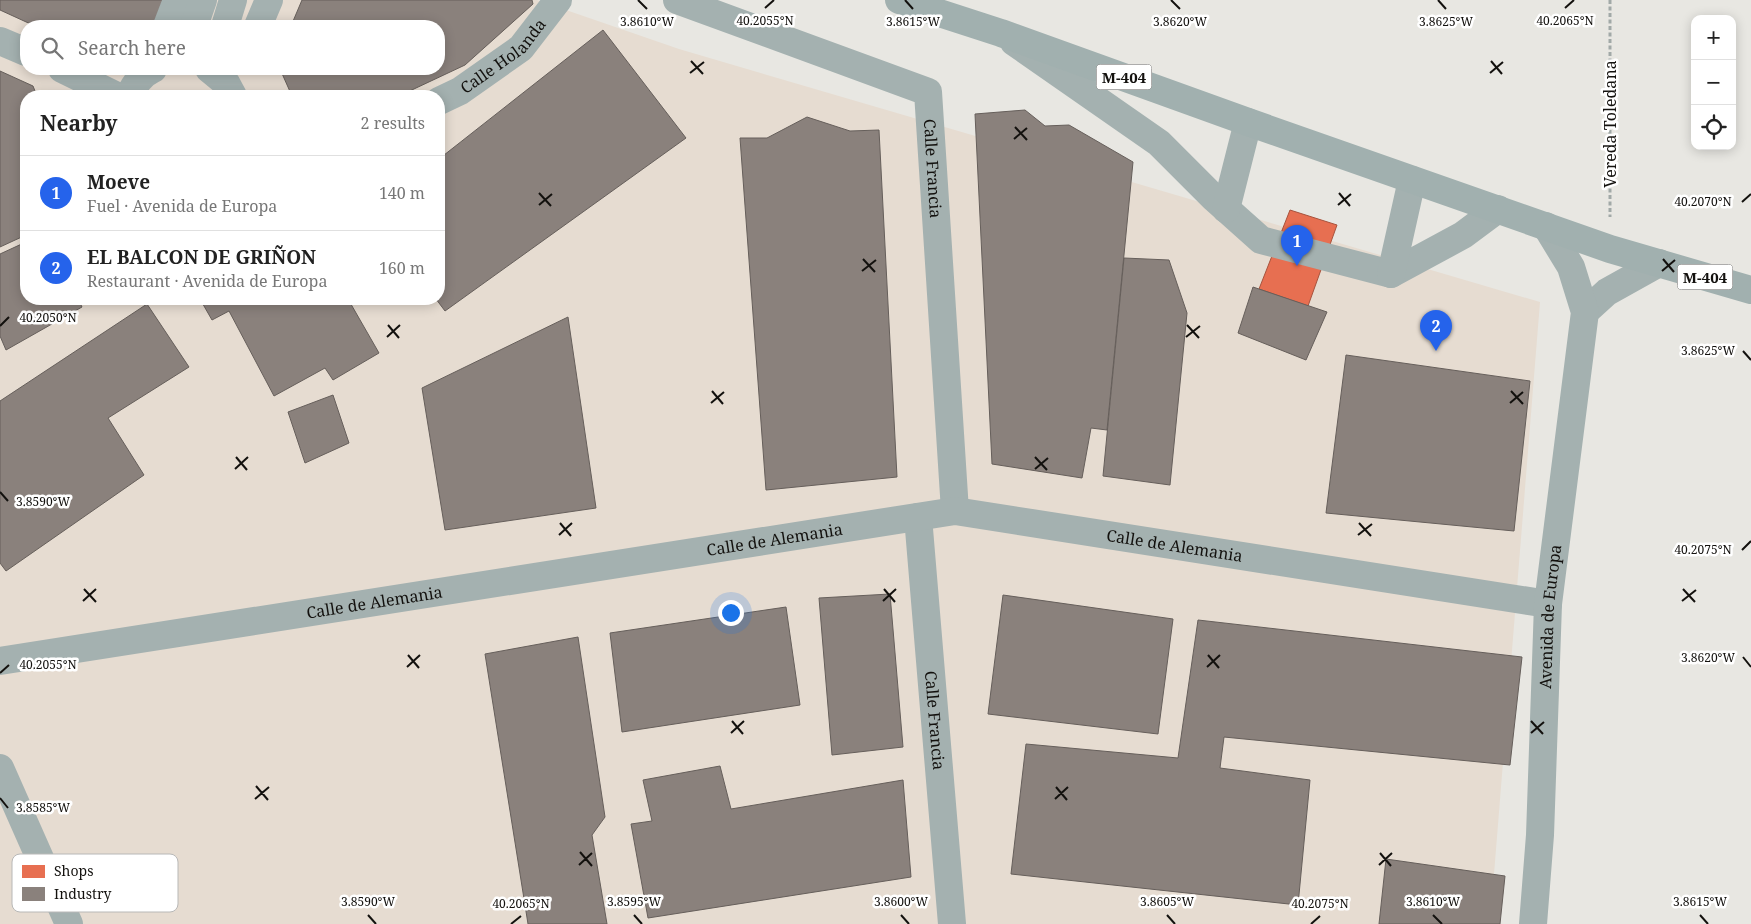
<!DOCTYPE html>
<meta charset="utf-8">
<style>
body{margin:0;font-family:"Noto Serif",serif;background:#f6f6f6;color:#222}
.controls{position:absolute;right:15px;top:15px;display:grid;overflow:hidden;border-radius:10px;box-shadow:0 2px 12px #0003}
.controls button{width:45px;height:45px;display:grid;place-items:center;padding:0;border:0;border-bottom:1px solid #e0e0e0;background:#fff;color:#222;font:25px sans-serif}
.you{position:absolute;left:730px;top:612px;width:18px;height:18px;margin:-12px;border:4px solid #fff;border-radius:50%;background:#1a73e8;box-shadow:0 0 0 8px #1a73e833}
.badge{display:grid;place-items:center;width:32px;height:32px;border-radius:50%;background:#2563eb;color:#fff;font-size:16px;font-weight:700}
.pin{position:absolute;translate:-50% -41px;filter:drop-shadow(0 1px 2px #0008)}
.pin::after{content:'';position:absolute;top:26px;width:18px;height:15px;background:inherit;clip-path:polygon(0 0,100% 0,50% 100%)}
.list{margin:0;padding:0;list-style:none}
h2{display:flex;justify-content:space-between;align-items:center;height:65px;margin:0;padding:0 20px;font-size:21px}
h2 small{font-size:16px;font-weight:400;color:#767676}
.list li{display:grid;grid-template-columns:32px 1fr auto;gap:15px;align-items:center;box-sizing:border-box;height:75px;padding:0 20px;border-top:1px solid #e0e0e0}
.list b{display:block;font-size:19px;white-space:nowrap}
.list p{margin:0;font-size:16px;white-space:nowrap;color:#767676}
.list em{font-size:16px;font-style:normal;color:#767676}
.icon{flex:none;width:28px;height:28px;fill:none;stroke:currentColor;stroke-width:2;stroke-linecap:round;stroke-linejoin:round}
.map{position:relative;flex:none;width:1751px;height:924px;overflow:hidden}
.search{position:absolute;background:#fff;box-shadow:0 2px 12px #0003;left:20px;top:20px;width:425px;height:55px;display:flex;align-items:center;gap:12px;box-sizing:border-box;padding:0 18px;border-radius:20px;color:#767676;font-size:19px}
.panel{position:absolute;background:#fff;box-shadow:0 2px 12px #0003;left:20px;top:90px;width:425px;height:215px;border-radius:20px}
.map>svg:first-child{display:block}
.industrial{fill:#e6dcd1;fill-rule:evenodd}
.shops{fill:#e76f51;stroke:#a7533d}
.industry{fill:#8a817c;stroke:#665f5b}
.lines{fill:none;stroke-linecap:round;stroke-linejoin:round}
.path{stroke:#a1a9a7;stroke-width:3;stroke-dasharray:4 2.5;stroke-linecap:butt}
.minor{stroke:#a4b1b0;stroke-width:28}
.major{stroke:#a1b0af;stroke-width:28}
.ticks{fill:none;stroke:#13110e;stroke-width:2}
.labels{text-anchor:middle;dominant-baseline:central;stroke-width:5;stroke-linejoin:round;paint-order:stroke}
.shield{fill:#fff;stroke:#5a5856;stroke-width:1}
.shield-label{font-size:15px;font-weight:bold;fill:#13110e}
.street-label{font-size:16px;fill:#13110e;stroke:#fff}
.key{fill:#fff;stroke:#b8b8b7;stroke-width:1}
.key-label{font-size:14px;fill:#13110e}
.ticks-label{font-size:12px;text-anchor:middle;fill:#13110e;stroke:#fff;stroke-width:5;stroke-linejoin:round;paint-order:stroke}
</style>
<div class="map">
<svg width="1751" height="924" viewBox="0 0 1751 924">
<rect width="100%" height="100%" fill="#e8e7e2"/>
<path class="industrial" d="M0,0H537L679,49L1540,302L1490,924H0ZM26,26H439V69H26ZM26,96H439V299H26Z"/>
<polygon class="shops" points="1290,210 1337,225 1308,306 1259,289"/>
<g class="industry">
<polygon points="0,0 163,0 153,26 35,26 0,10"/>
<polygon points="302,0 532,0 533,4 465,65 399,96 292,96 280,69 439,69 439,26 291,26"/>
<polygon points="603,30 686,138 445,311 436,299 439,299 439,159"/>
<polygon points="0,71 33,86 37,96 26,96 26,235 0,247"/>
<polygon points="1025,110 1045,126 1069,125 1133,162 1107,430 1091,428 1082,478 992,464 975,114"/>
<polygon points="807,117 850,131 879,130 897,477 766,490 740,138 767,138"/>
<polygon points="26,242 26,299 78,299 82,307 6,350 0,336 0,254"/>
<polygon points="1124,258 1169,260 1187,313 1170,485 1103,476"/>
<polygon points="1253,287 1327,312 1306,360 1238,333"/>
<polygon points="200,299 348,299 379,353 333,380 325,368 274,396 229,311 212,320"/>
<polygon points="147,304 189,367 108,418 144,475 6,571 0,563 0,401"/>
<polygon points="568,317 596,508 445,530 422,388"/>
<polygon points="1346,355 1530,381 1514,531 1326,513"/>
<polygon points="333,395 349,443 305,463 288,412"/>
<polygon points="890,594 903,747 832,755 819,598"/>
<polygon points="1003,595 1173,619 1158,734 988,714"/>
<polygon points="786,607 800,705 622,732 610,633"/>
<polygon points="1198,620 1522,657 1510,765 1224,737 1220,768 1310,780 1298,905 1011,874 1026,744 1178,758"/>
<polygon points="578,637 605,817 592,835 607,924 528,924 485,654"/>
<polygon points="720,766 731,809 903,780 911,877 648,918 631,824 652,821 643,780"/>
<polygon points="1386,859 1505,876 1500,924 1379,924"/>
</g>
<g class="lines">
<polyline class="path" points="1610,0 1610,217"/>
<g class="minor">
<path id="s1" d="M677,0L928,92L955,511"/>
<polyline points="167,26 177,0"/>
<polyline points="194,26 203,0"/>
<polyline points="225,26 233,0"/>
<polyline points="258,26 269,0"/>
<polyline points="0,41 26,52"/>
<polyline points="1014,42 1159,143 1214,198 1261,240 1391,274 1463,235 1498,209"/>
<polyline points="62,69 117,96"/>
<polyline points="209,69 226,83 233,96"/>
<path d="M129,96C134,85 142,74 153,69"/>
<path id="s2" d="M439,101L460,91L521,48L558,0"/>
<polyline points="1226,209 1248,122"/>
<polyline points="1391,274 1412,180"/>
<polyline points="1585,312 1607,292 1659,263"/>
<path id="s3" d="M918,517L952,924"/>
<path id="s4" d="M0,661L955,511L1548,604"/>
<polyline points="0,768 69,924"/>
<path id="s5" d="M1533,924L1540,835L1548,604L1585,312L1571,267L1546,226"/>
</g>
<polyline class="major" points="899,0 1001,33 1248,122 1610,249 1751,290"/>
</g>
<path class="ticks" d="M638,0L647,9M905,0L913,9M1171,0L1180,9M1438,0L1446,9M765,8L774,0M1565,8L1574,0M691,61L703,74M1491,61L1502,74M690,73L704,62M1490,73L1503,62M1015,127L1027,140M1014,139L1027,128M539,193L551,206M1339,193L1350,206M1742,202L1751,194M539,205L552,194M1338,205L1351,194M863,259L875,272M1663,259L1674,272M862,271L876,260M1662,271L1675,260M388,325L399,338M1187,325L1199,338M0,326L9,317M387,337L400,325M1186,337L1200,326M1743,351L1751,360M712,391L723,404M1511,391L1523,404M711,403L724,392M1510,403L1523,392M236,457L247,470M1035,457L1047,470M235,469L248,457M1035,469L1048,458M0,492L8,501M560,523L571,536M1359,523L1371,536M559,535L572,523M1358,535L1372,524M1742,550L1751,541M84,589L96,602M884,589L895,602M1683,589L1695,602M83,601L96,589M883,601L896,589M1682,601L1696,590M408,655L419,668M1208,655L1219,668M1743,657L1751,667M407,667L420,655M1207,667L1220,655M0,673L9,665M732,721L743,734M1531,721L1543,734M731,733L744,721M1531,733L1544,722M256,786L268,800M1056,787L1067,800M0,798L8,808M255,799L269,787M1055,799L1068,787M580,852L592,866M1380,853L1391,866M579,865L592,853M1379,865L1392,853M368,915L376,924M634,915L642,924M901,915L909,924M1167,915L1175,924M1433,915L1442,924M1700,915L1708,924M511,924L521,916M1311,924L1320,916"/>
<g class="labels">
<g class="shield">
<rect x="1096.5" y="64.5" width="55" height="25" rx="4"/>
<rect x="1677.5" y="264.5" width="55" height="25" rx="4"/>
</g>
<g class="shield-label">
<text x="1124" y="77">M-404</text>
<text x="1705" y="277">M-404</text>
</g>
<g class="street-label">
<text stroke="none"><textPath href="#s2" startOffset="79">Calle Holanda</textPath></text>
<text transform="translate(1610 124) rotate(-90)">Vereda Toledana</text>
<text stroke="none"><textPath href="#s1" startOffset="344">Calle Francia</textPath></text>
<text stroke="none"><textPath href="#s4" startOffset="784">Calle de Alemania</textPath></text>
<text stroke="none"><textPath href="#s4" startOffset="1189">Calle de Alemania</textPath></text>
<text stroke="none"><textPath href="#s4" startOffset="379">Calle de Alemania</textPath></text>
<text stroke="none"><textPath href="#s5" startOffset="308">Avenida de Europa</textPath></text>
<text stroke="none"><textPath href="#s3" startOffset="204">Calle Francia</textPath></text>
</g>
</g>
<rect x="12" y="854" width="166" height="58" rx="8" class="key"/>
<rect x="22" y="865" width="23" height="13" fill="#e76f51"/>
<rect x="22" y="887" width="23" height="14" fill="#8a817c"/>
<g class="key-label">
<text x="54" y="876">Shops</text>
<text x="54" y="899">Industry</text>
</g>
<g class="ticks-label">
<text x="765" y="25">40.2055°N</text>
<text x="1565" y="25">40.2065°N</text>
<text x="647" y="26">3.8610°W</text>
<text x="913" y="26">3.8615°W</text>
<text x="1180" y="26">3.8620°W</text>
<text x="1446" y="26">3.8625°W</text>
<text x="1703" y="206">40.2070°N</text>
<text x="48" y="322">40.2050°N</text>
<text x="1708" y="355">3.8625°W</text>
<text x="43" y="506">3.8590°W</text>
<text x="1703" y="554">40.2075°N</text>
<text x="1708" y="662">3.8620°W</text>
<text x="48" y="669">40.2055°N</text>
<text x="43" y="812">3.8585°W</text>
<text x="368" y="906">3.8590°W</text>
<text x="634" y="906">3.8595°W</text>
<text x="901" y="906">3.8600°W</text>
<text x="1167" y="906">3.8605°W</text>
<text x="1433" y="906">3.8610°W</text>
<text x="1700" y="906">3.8615°W</text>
<text x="521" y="908">40.2065°N</text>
<text x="1320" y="908">40.2075°N</text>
</g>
</svg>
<div class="controls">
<button>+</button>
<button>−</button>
<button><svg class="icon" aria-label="locate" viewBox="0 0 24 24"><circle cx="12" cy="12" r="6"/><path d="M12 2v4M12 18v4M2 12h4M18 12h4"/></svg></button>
</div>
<div class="you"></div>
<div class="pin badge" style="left:1297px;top:266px">1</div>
<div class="pin badge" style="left:1436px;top:351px">2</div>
<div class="search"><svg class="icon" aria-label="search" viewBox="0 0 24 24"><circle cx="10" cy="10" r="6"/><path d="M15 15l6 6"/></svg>Search here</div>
<section class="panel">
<h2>Nearby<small>2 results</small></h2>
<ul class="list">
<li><span class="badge">1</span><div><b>Moeve</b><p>Fuel · Avenida de Europa</p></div><em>140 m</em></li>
<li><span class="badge">2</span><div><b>EL BALCON DE GRIÑON</b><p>Restaurant · Avenida de Europa</p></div><em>160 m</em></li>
</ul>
</section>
</div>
